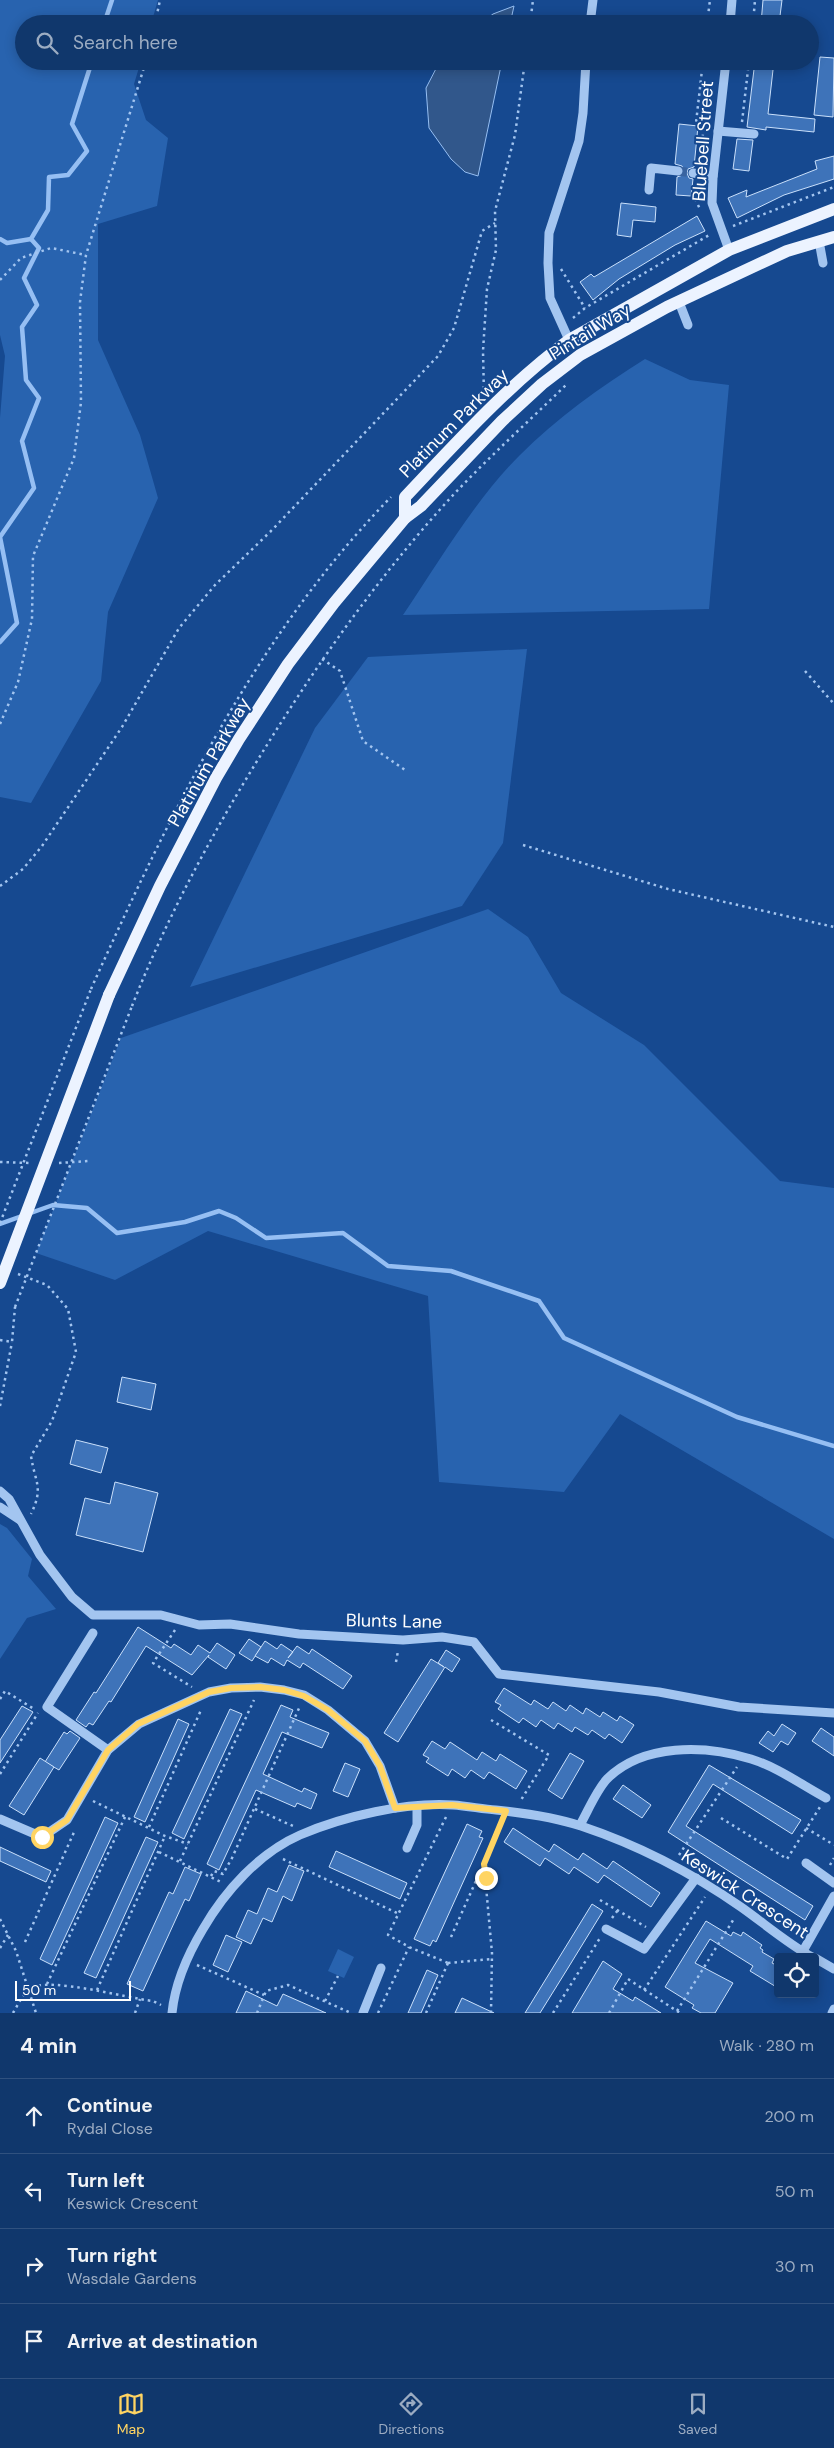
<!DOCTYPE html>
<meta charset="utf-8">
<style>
body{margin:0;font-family:"DM Sans",sans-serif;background:#1e4274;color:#f1f3f6}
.controls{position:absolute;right:15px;bottom:15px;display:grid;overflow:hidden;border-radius:5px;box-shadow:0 2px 12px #0003}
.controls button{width:45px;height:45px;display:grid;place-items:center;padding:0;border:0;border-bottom:1px solid #30517f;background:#10376c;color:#f1f3f6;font:25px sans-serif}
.scale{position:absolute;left:15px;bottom:12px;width:116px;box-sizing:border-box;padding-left:5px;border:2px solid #fff;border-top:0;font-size:14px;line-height:18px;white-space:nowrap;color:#fff;-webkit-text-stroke:4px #164990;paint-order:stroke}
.stop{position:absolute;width:15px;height:15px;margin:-11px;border:4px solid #ffd462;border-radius:50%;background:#fff}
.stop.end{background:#ffd462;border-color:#fff;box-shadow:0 1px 5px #0008}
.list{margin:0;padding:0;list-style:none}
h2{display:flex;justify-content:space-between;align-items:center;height:65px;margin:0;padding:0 20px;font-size:21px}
h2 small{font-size:16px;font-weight:400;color:#9cacc2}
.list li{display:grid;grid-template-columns:32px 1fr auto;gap:15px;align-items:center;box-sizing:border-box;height:75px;padding:0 20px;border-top:1px solid #30517f}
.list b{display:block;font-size:19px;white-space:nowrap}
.list p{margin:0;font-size:16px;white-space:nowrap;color:#9cacc2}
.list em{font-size:16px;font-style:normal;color:#9cacc2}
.icon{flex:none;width:28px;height:28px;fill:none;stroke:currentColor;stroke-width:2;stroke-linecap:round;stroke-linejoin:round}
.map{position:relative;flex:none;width:834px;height:2013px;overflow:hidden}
.search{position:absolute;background:#10376c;box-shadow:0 2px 12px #0003;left:15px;right:15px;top:15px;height:55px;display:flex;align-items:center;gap:12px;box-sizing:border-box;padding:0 18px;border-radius:28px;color:#9cacc2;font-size:19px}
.sheet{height:365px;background:#10376c}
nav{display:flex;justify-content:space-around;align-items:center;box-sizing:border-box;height:70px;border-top:1px solid #30517f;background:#10376c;font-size:14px;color:#9cacc2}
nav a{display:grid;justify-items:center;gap:2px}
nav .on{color:#ffd462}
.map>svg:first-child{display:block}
.green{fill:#2863af}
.water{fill:#31578b;stroke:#96bff3}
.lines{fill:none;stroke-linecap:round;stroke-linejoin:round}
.stream{stroke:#96bff3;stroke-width:4.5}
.building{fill:#3e73b9;stroke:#cae0fb}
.minor-tunnel{stroke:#3964a1;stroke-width:9;stroke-dasharray:9 4.5;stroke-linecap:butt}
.path{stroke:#a3c5f0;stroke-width:2.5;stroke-dasharray:2.5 4;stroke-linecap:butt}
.minor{stroke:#a3c5f0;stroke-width:9}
.major{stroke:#ecf3ff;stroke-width:12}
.path-bridge{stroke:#a3c5f0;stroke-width:2.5;stroke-dasharray:2.5 4;stroke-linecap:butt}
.major-bridge{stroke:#ecf3ff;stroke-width:12}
.route{stroke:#ffd462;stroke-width:6}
.labels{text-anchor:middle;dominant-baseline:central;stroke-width:4;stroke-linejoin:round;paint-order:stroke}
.street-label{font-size:18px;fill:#fff;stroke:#164990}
</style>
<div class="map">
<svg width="834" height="2013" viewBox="0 0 834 2013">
<rect width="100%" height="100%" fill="#164990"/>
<g class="green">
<polygon points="0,0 158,0 151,24 24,24 24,61 141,61 134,84 146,120 168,138 157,206 98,224 98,340 140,435 158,498 108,612 101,681 31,803 0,797 0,418 5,356 0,335"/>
<path d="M645,359L690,380L729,385L709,609L403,615C438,563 475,500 519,456C557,418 600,387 645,359Z"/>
<polygon points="527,649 503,843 462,906 190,987 315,728 368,657"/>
<polygon points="488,909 528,937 561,993 644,1045 780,1181 834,1188 834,1539 620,1414 564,1492 439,1482 428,1296 208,1231 115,1280 36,1253 121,1038"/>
<polygon points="0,1524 7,1528 32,1559 28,1576 56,1609 27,1618 0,1659"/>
<polygon points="338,1949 354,1957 344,1978 328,1971"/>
</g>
<g class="water">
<polygon points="514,6 510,24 480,24 493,14"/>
<polygon points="440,61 502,61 478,176 465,172 451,159 429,128 426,88"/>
</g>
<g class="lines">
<g class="stream">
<polyline points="104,24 112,0"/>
<polyline points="0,239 7,243 31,239"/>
<polyline points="0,642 17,623 0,537 34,488 22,441 39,398 26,380 22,327 37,305 24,278 39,248 31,239 48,210 49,177 68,175 87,151 72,124 92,61"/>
<polyline points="0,1224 53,1205 87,1208 117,1233 185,1222 219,1211 236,1218 266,1238 343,1233 388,1266 451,1271 539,1301 564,1338 737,1417 834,1446"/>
</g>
</g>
<g class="building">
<polygon points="763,0 782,0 779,24 761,24"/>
<polygon points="820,57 834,58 833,117 814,115"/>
<polygon points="755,61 774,61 768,114 815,119 814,132 766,127 766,130 747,127"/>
<polygon points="679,124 698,126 694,167 688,169 687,173 689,178 693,179 691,196 676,195 677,177 683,175 684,171 682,166 675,164"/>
<polygon points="737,139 753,140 749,171 733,169"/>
<polygon points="834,156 834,179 784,195 737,218 728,198 747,190 746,197 817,169 815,161"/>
<polygon points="621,203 656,207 655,222 633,220 631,237 617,235"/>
<polygon points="697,216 705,231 675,245 619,279 593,300 580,282 591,274 594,277"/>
<polygon points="122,1377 156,1384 151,1410 117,1402"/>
<polygon points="76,1440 108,1448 101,1473 70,1464"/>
<polygon points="115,1482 158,1493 143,1552 76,1535 85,1498 110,1504"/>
<polygon points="138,1627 171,1648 174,1644 191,1655 198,1645 210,1653 217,1643 235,1655 226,1669 208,1657 209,1655 192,1675 146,1646 111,1702 109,1701 93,1725 89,1723 86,1727 76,1720 94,1692 96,1693"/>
<polygon points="249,1639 261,1647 252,1661 239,1653"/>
<polygon points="265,1641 277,1649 281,1644 293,1652 288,1658 297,1646 309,1654 312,1649 352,1676 343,1689 303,1663 300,1668 287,1660 284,1666 271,1658 268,1663 255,1656"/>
<polygon points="446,1650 460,1659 452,1672 445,1667 398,1742 384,1733 431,1659 444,1667 438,1663"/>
<polygon points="504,1688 531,1705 534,1700 548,1709 553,1702 566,1711 570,1705 583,1714 586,1708 600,1717 603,1712 617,1721 620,1716 634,1725 622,1743 609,1734 605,1739 592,1730 588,1735 575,1727 572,1732 558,1723 554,1729 541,1720 536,1727 523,1718 519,1723 498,1709 501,1705 495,1702"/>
<polygon points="281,1705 293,1710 290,1717 329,1733 322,1748 282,1732 263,1774 302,1792 304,1788 317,1794 311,1809 297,1803 295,1807 256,1790 219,1870 207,1864"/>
<polygon points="22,1706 33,1712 0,1763 0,1740"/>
<polygon points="230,1709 242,1714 184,1839 172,1833"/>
<polygon points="178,1719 189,1724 145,1822 134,1817"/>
<polygon points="782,1724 796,1733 788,1745 781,1741 773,1752 759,1743 768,1731 774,1736"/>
<polygon points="821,1728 834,1737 834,1756 812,1741"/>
<polygon points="70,1731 80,1738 59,1770 45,1762 64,1732 67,1734"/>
<polygon points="432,1741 445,1749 450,1742 477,1760 482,1752 496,1761 500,1754 527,1771 516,1789 489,1772 484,1779 471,1770 465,1778 452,1769 448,1776 426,1762 429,1758 423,1755"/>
<polygon points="570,1753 584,1761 562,1799 548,1790"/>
<polygon points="40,1758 54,1767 24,1815 9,1806"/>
<polygon points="345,1763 360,1769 348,1797 333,1791"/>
<polygon points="709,1765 801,1820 792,1834 713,1784 686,1826 813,1906 805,1920 668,1832"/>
<polygon points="623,1785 651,1805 642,1818 613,1799"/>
<polygon points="105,1817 118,1823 52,1965 40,1959"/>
<polygon points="467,1824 482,1831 479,1837 483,1838 436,1942 433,1940 430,1946 414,1939"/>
<polygon points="513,1828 549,1852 554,1844 578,1860 583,1853 607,1869 613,1861 660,1893 651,1907 604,1875 598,1883 574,1867 569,1874 545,1858 540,1866 504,1842"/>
<polygon points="146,1837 158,1842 96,1978 84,1973"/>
<polygon points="0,1847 51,1871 46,1882 0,1861"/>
<polygon points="336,1851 407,1883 400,1899 329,1867"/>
<polygon points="289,1865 304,1871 292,1901 283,1896 272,1922 263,1918 251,1944 236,1937 248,1910 257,1914 268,1888 277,1892"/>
<polygon points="185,1867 201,1874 189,1901 185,1899 143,1991 127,1984 169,1892 173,1894"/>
<polygon points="592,1904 603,1911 568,1968 540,2013 525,2013"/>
<polygon points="706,1921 731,1936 733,1932 741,1936 743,1932 762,1945 760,1948 763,1950 762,1952 774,1959 772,1963 778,1966 778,1988 750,1971 753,1966 710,1939 695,1963 733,1983 715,2013 701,2013 692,2008 694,2005 665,1987"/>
<polygon points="226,1935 242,1942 228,1972 213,1965"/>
<polygon points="603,1961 622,1974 613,1989 633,2001 635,1997 661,2013 572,2013"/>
<polygon points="427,1970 438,1975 421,2013 408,2013"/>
<polygon points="246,1991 277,2006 283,1994 326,2013 236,2013"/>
<polygon points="462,1998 494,2013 455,2013"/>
</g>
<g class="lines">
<polyline class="minor-tunnel" points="678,171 693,173"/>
<g class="path">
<polyline points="155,24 160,0"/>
<polyline points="530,24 533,0"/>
<polyline points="707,24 710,0"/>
<polyline points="753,24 755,0"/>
<polyline points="703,61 696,123 708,125"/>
<polyline points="742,122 749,61"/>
<polyline points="700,163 704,124"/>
<polyline points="697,186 696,201 700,209"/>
<polyline points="733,226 834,187"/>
<polyline points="561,269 585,308"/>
<polyline points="0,280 21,258 51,248 86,255"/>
<polyline points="573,318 585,308 711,234"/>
<polyline points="484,395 483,351 487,289 496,250 495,211 515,135 525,61"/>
<polyline points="322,659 340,671 363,741 405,770"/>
<polyline points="805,671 834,704"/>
<polyline points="0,724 18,682 32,619 33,556 74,458 81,402 80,302 86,255 146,61"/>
<polyline points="523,845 668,889 834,927"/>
<polyline points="0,886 23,869 42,846 122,727 179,628 215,585 271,531 438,356 454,328 482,231 495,223"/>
<path d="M91,989C170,814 255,636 391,497"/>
<path d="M132,1006C165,922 207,843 254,766C310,674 371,586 444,505C482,463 526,424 567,384"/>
<polyline points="0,1162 31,1163"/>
<polyline points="59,1163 88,1161"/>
<path d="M18,1274L47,1285L68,1309L76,1352L52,1421L31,1456C35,1483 44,1487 31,1514"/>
<polyline points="0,1340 12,1342 15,1307"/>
<polyline points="0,1406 12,1342"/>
<polyline points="175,1630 153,1663 192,1687"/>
<polyline points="396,1662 398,1651"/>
<polyline points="0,1699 5,1691 34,1709"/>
<polyline points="491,1720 549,1755 521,1800"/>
<polyline points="0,1774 38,1713"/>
<polyline points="93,1801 165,1836 188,1844"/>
<polyline points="255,1809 293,1826"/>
<polyline points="446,1817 388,1935 409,1947 448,1963"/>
<polyline points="721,1818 787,1859 820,1807"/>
<polyline points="149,1827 201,1710"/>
<polyline points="806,1828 834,1845"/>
<polyline points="159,1852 223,1883"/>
<polyline points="679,1855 737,1767"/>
<polyline points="283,1859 399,1914"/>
<polyline points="180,1861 254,1700"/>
<polyline points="830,1865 834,1858"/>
<polyline points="211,1876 214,1871 223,1874 232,1858 300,1706"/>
<polyline points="600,1900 646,1927"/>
<polyline points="612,1918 618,1910"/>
<polyline points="0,1919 16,1951 36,2013"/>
<polyline points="451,1937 483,1865"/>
<polyline points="25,1942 75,1830"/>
<polyline points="0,1948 8,1935"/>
<polyline points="448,1963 491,1959"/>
<polyline points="197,1965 264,1995"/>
<polyline points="47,1984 125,1817"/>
<polyline points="97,1990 165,1836"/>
<polyline points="644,1990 705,1897"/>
<polyline points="325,2001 338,1976"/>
<polyline points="677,2011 735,1917"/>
<path d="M13,2013C18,2005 23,1993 31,1988C52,1977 126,1998 153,2001L161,2005"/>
<polyline points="135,2013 140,1999"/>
<polyline points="257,2013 266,1991 288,1985 351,2013"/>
<polyline points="378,2013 409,1947"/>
<polyline points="426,2013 448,1963"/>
<polyline points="491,2013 492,1953 484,1864 501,1821"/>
<polyline points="553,2013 600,1938"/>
<polyline points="609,2013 628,1979 680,2013"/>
</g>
<g class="minor">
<polyline points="590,24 593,0"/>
<polyline points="730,24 732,0"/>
<polyline points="726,61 713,178 712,203 729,250"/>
<polyline points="718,131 754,134"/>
<polyline points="693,173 713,176"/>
<polyline points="649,190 651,168 678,171"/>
<polyline points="819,241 823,263"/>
<polyline points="679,302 688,325"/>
<polyline points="569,340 550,298 548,263 549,233 579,141 583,113 586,61"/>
<polyline points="0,1491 9,1499 40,1555 72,1597 93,1615 161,1615 199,1625 230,1624 299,1634 403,1640 442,1637 474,1642 499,1674 659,1692 739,1707 834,1713"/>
<polyline points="0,1507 20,1520"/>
<polyline points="93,1633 47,1707 108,1750"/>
<polyline points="0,1819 42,1837 67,1820 108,1750 139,1724 209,1692 231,1688 260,1687 284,1690 304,1695 328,1710 365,1741 380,1766 395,1808"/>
<path d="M580,1825C588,1811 596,1791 607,1779C643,1743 705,1745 751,1759C777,1767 802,1785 826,1798"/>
<polyline points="407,1848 417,1825 417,1807"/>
<polyline points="806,1863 834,1883"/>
<polyline points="606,1929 644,1949 696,1878"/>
<polyline points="803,1951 834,1896"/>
<polyline points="815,1958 834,1969"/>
<path d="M172,2013C175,1983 188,1954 203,1929C225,1891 259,1853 300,1835C344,1816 406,1802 453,1805C468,1806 482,1809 496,1810C524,1813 554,1817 581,1826C638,1845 692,1873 741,1907C765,1924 787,1943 812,1957"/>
<polyline points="363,2013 381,1968"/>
<polyline points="832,2013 834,2009"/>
</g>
<g class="major">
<path d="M405,518V497C457,442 508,385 569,340L729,250L834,209"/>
<polyline points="109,995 160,886 216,778 239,739 288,664 334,603 405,518 421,506 502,421 542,384 580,355 667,307 787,251 834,237"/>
</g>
<g class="path-bridge">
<polyline points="0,1223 91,989"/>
<polyline points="15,1307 132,1006"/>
</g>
<polyline class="major-bridge" points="0,1283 109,995"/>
</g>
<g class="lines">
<polyline class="route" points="42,1837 67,1820 108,1750 138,1724 209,1692 231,1688 260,1687 284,1690 304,1696 328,1710 365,1741 380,1766 395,1808 452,1805 506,1811 484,1864 486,1878"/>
</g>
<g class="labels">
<g class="street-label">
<text transform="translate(703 141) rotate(-86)">Bluebell Street</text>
<text transform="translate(590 332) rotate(-31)">Pintail Way</text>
<text transform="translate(454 423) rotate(-45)">Platinum Parkway</text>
<text transform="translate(209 762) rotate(-60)">Platinum Parkway</text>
<text transform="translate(394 1621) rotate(1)">Blunts Lane</text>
<text transform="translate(745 1894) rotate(33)">Keswick Crescent</text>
</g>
</g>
</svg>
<div class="controls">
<button><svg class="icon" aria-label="locate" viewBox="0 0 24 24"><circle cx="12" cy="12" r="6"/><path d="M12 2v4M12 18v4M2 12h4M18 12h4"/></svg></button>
</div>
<div class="scale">50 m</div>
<div class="stop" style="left:42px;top:1837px"></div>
<div class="stop end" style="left:486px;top:1878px"></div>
<div class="search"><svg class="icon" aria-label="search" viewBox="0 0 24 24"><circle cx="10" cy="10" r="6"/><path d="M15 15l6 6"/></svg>Search here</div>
</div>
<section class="sheet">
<h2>4 min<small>Walk · 280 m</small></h2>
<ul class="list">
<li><svg class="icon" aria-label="ahead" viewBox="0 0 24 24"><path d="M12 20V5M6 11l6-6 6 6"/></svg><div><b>Continue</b><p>Rydal Close</p></div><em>200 m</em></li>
<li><svg class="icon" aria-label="left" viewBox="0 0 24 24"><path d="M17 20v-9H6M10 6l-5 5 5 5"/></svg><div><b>Turn left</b><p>Keswick Crescent</p></div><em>50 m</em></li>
<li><svg class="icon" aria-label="right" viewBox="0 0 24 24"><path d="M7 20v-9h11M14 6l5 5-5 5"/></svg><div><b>Turn right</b><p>Wasdale Gardens</p></div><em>30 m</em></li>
<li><svg class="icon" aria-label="arrive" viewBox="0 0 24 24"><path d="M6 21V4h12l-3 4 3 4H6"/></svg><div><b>Arrive at destination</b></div></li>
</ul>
</section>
<nav>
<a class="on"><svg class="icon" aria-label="map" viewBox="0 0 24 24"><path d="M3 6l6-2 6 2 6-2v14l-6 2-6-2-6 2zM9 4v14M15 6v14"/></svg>Map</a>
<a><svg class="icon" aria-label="directions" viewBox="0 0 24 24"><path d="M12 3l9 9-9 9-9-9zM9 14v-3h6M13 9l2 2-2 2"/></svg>Directions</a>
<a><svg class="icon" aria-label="saved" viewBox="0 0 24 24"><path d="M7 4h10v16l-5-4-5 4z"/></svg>Saved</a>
</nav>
